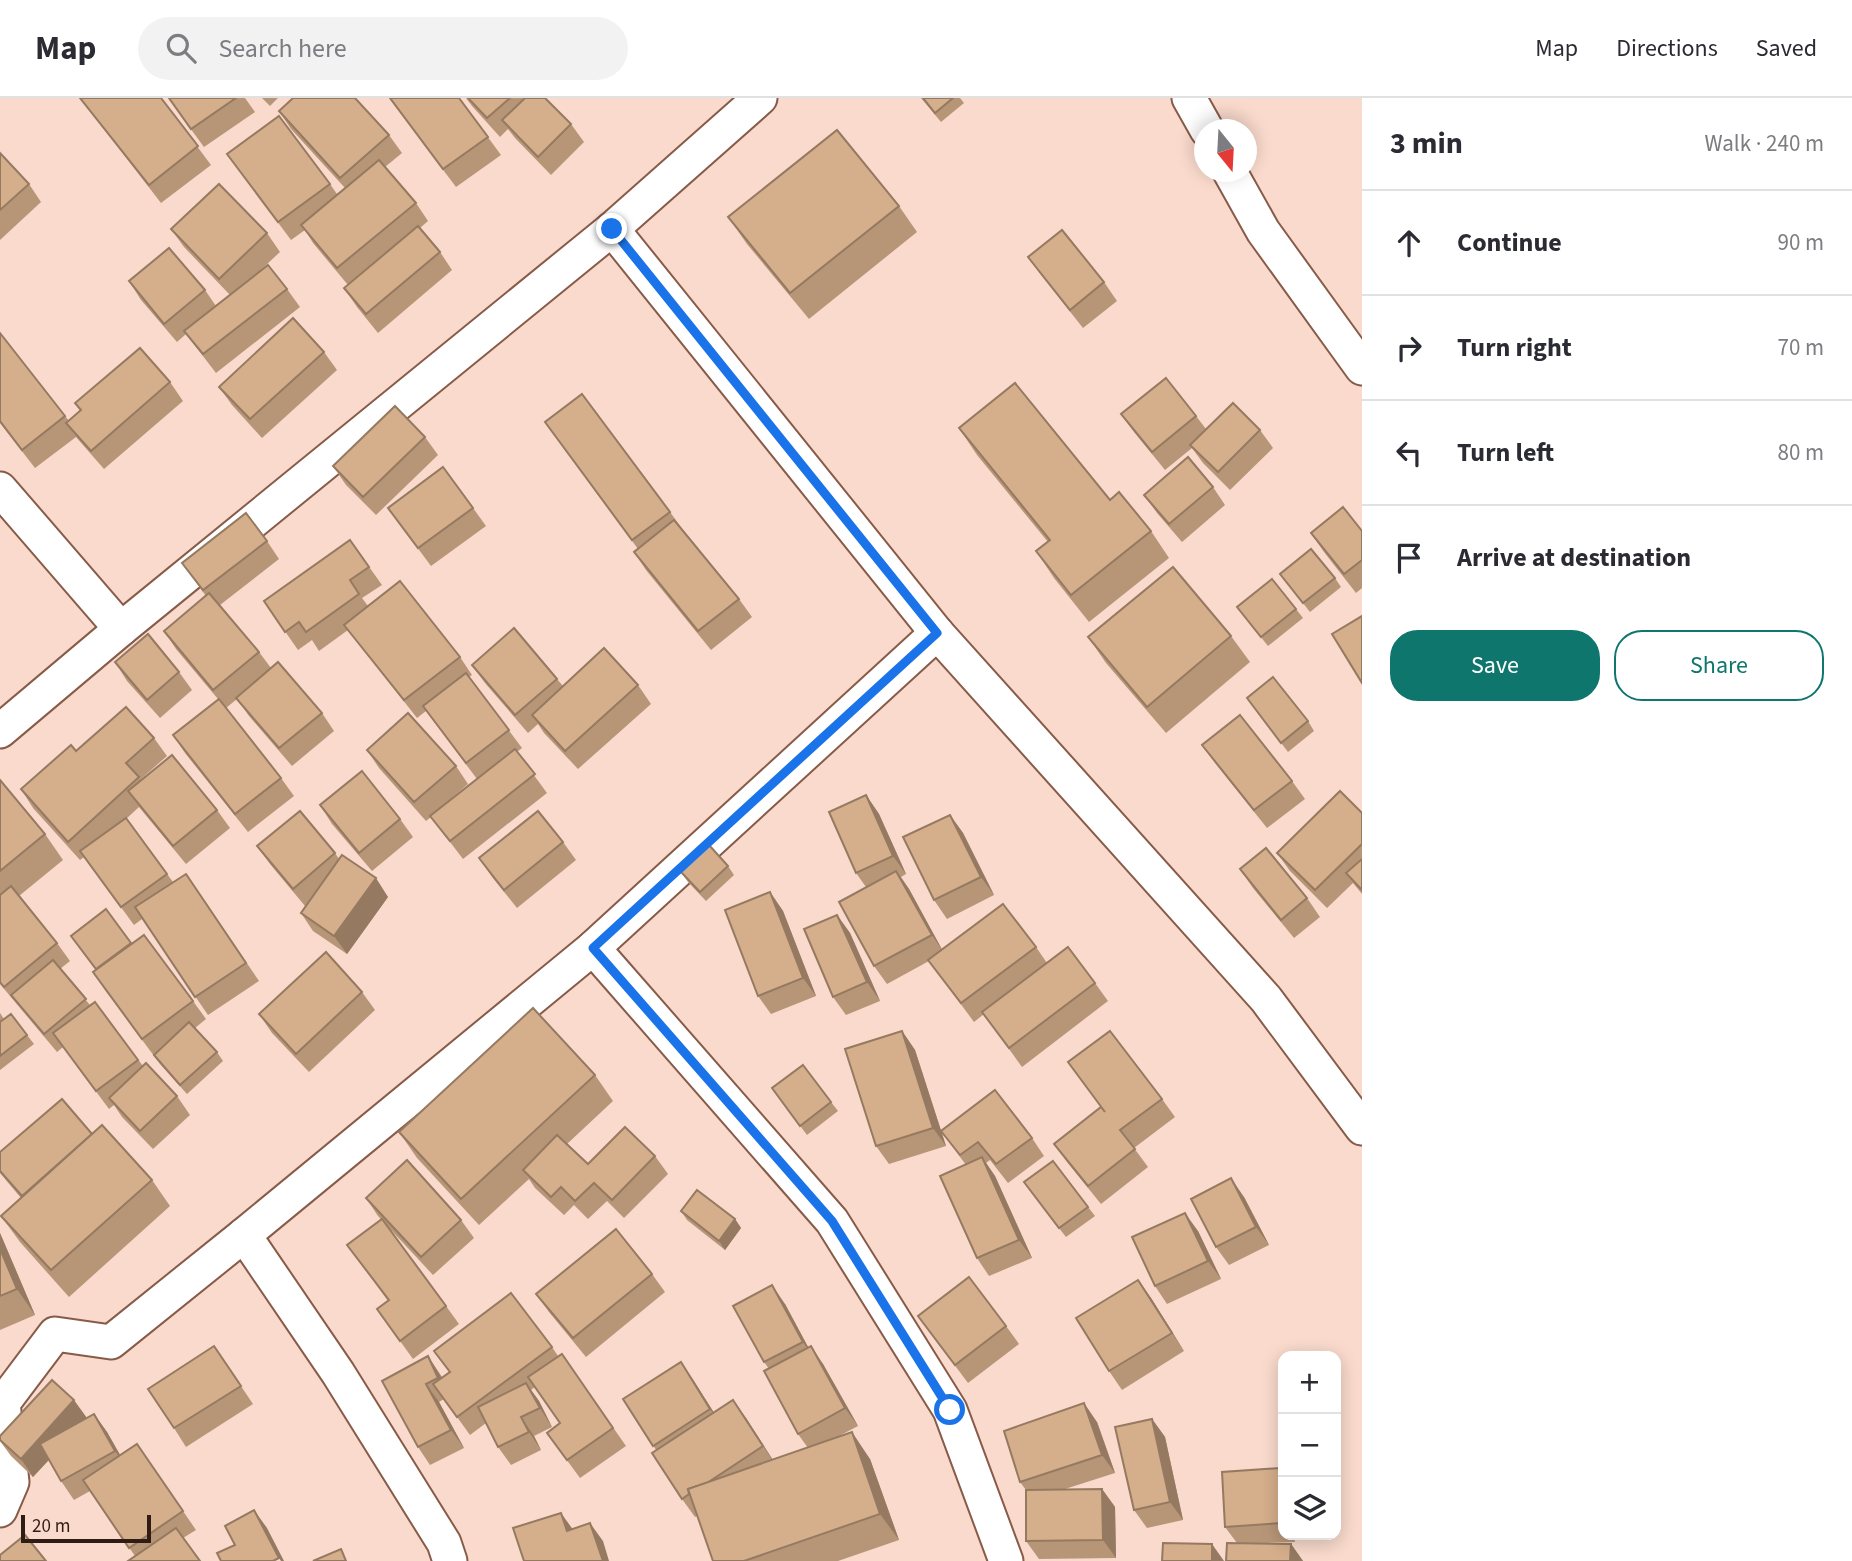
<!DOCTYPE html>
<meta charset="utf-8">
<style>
body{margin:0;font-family:"Source Sans 3",sans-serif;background:#f2f2f3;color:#2b2b33}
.controls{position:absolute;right:21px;bottom:21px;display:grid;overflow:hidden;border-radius:14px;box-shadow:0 4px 18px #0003}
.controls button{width:63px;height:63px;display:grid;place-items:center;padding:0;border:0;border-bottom:2px solid #e1e1e2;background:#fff;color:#2b2b33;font:35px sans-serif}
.compass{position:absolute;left:1194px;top:21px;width:63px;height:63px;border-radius:50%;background:#fff;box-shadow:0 4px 18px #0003;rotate:162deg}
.scale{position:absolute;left:21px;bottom:18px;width:130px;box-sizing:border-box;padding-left:7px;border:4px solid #2f1d15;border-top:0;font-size:19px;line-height:24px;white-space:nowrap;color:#2f1d15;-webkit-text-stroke:5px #f9dacc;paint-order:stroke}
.stop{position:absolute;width:21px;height:21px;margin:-16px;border:5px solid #1a73e8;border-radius:50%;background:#fff}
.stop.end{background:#1a73e8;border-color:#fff;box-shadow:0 2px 7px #0008}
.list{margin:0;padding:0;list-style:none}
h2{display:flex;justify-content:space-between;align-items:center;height:91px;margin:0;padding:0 28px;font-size:30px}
h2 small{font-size:23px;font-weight:400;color:#7c7c81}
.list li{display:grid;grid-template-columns:46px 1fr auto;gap:21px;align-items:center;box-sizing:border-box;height:105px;padding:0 28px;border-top:2px solid #e1e1e2}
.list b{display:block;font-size:26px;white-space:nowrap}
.list em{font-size:23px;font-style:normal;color:#7c7c81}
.actions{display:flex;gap:14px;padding:21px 28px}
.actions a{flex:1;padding:16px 0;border:2px solid #0f766e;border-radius:28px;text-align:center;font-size:24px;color:#0f766e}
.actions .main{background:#0f766e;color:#fff}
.icon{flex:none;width:38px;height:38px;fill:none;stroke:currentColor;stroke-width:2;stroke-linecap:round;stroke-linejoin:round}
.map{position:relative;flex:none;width:1362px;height:1463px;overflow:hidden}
header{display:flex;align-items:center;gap:42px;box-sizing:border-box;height:98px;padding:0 35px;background:#fff;border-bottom:2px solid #e1e1e2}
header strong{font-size:33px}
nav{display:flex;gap:38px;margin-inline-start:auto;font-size:24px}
.search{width:490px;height:63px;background:#f2f2f3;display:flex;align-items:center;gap:18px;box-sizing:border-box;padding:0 24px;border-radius:38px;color:#7c7c81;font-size:26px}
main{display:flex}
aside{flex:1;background:#fff}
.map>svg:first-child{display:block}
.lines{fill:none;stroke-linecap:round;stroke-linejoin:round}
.minor-casing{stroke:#885b49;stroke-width:37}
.minor{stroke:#fff;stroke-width:33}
.wall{fill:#b79678}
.shaded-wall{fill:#957a61}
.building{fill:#d5ae8b;stroke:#957a61;stroke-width:2}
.route{stroke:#1a73e8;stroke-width:9}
</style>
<header>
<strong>Map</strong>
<div class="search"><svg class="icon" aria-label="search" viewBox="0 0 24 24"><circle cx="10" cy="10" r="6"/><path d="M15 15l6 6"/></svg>Search here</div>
<nav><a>Map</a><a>Directions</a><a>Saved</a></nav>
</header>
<main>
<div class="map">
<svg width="1362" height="1463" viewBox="0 0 1362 1463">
<rect width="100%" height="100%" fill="#f9dacc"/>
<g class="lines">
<defs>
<g id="minor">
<polyline points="1189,0 1207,32"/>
<polyline points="1230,74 1263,133 1362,270"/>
<polyline points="612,131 937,535 1266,901 1362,1030"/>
<polyline points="0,391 121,531"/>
<polyline points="0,633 121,531 612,131 760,0"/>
<polyline points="593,850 832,1123 950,1312 1006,1463"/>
<polyline points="244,1137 338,1275 444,1445 450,1463"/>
<polyline points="0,1412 12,1384 3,1305 55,1236 111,1244 244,1137 593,850 937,535"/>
</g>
</defs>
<use href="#minor" class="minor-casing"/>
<use href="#minor" class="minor"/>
</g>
<g class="wall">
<polygon points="80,0 161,0 211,67 161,105"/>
<polygon points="168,0 245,0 255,14 204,49"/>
<polygon points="262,0 278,0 270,8"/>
<polygon points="389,0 459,0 501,57 456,89"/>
<polygon points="466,0 545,0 571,26 584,44 551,77 515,40 508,31 500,39 472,8"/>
<polygon points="921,0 960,0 964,5 941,24"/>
<polygon points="279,13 389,37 402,55 385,69 416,105 428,123 420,130 440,154 452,172 378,235 357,209 344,190 348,187 313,145 305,132 291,142 227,56 330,86 337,96 345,90 291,31"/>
<polygon points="0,55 29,86 41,104 0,142"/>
<polygon points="899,108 917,134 809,221 747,146 728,119"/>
<polygon points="171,131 267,135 280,154 252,180 287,191 300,209 216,275 186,236 177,244 141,202 129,183 205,192 216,208 230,197 184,149"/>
<polygon points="1028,159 1104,184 1117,203 1083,230 1041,177"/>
<polygon points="0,235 69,323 80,312 75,305 170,284 183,303 104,371 76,339 35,370 0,325"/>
<polygon points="324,254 337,272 262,340 232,307 219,289"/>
<polygon points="1121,316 1196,318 1206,331 1260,332 1273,350 1230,392 1203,365 1192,350 1165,372 1134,334"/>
<polygon points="959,330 1110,402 1151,433 1169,460 1089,524 1054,480 1036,453 1048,444 977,357"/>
<polygon points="425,339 438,357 376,417 346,387 333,368"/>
<polygon points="558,342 670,414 683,432 739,501 752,519 711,552 646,472 634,454 638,451"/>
<polygon points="1213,389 1225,407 1182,444 1157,415 1144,397"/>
<polygon points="388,410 473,410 486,428 431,468"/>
<polygon points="1362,433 1362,490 1356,495 1324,454 1311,435"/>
<polygon points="350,442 382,487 362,500 368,508 460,559 472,577 469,579 522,650 517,654 547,695 463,761 431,719 426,723 379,670 367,652 456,668 468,686 447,704 477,681 426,613 417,620 348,532 319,553 312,542 298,552 264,503"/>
<polygon points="267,443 279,461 220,507 259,554 271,570 322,615 334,633 292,668 249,618 237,601 226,610 281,680 294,698 248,734 185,655 173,637 218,601 176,551 164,533 206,498 182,465"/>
<polygon points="1280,476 1335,480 1341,489 1310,514"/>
<polygon points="1237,509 1296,511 1303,520 1268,548"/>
<polygon points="1231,538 1250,564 1166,635 1106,565 1088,539"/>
<polygon points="115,564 179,574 192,592 160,620 127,583"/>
<polygon points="472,567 557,581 563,588 638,587 651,606 578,671 544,635 538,626 528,635 485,585"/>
<polygon points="1247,600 1308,623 1314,633 1288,654"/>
<polygon points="154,640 167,658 141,681 217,712 230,730 186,766 139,709 126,721 173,784 186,776 259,883 208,917 142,821 134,827 84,759 80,762 33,710 21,691 76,653"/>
<polygon points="1202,647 1292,683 1305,701 1267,730 1215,665"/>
<polygon points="0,682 45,736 63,762 19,798 57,845 70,863 60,871 90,907 95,904 143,968 177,998 190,1017 153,1051 122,1019 114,1007 109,1011 63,949 57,954 0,886"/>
<polygon points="866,697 879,716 906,776 901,779 909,791 942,852 1036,849 1047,865 1095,885 1108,903 1022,969 984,916 974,924 929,863 887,886 874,868 866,789 856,775"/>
<polygon points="320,707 400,721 413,739 372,773 332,726"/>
<polygon points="1362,715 1362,796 1353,785 1327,810 1290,773 1277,755"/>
<polygon points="950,717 963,735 994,797 947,821 934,802"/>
<polygon points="563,744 576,762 517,810 492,779 479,760"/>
<polygon points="257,748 335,755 339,761 388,799 347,856 313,833 301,815 305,808 270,766"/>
<polygon points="728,768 734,777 706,803 688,784 681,774"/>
<polygon points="1240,771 1307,800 1320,819 1294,840 1253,790"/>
<polygon points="770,794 783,813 816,898 771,916 758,898"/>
<polygon points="106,811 132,846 193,903 206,921 195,930 217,954 223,963 187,996 160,966 105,892 93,874 96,871 71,838"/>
<polygon points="837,817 850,835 880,903 846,917 833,899"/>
<polygon points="362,894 375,912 309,974 272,935 259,916"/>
<polygon points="0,915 4,921 27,937 34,946 0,972"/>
<polygon points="902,933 915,952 946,1048 889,1066 876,1048"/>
<polygon points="595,977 613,1003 567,1046 588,1066 655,1058 668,1076 624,1120 607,1103 588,1121 574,1107 564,1117 535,1090 529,1081 479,1127 417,1060 399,1034"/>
<polygon points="772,990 831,1004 838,1013 807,1037"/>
<polygon points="1162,1001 1175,1019 1134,1050 1148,1069 1101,1106 1067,1064 1054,1046 1101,1009"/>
<polygon points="941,1033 1032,1040 1044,1058 1008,1085 990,1062 986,1065 995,1078 1032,1160 989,1178 977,1160 966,1067"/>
<polygon points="92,1036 152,1082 170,1108 69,1199 20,1144 1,1118 21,1100 0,1075 0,1054"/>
<polygon points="1031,1094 1088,1109 1095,1118 1066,1139"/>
<polygon points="1244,1099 1269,1147 1229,1167 1216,1149"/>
<polygon points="366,1100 461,1122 474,1140 433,1177 378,1118"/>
<polygon points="681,1113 735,1121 741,1130 725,1152 687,1122"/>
<polygon points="1198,1133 1221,1181 1167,1206 1155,1188"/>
<polygon points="0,1135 35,1217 0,1232"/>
<polygon points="347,1147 446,1208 459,1226 413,1261 377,1211 388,1203"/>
<polygon points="652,1176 665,1194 586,1259 549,1214 536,1196"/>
<polygon points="1138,1182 1151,1200 1184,1253 1122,1292 1109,1273"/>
<polygon points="785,1206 808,1249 823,1266 858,1328 837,1339 870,1361 899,1442 838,1463 713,1463 697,1418 695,1419 682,1401 656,1352 623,1301 681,1264 714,1315 746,1320 773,1362 808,1350 798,1336 769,1271 764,1264"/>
<polygon points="918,1218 1006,1228 1019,1246 968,1285"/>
<polygon points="214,1248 253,1306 186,1349 174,1330"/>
<polygon points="552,1249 558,1258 562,1256 626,1348 580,1380 547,1335 560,1325 535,1289 531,1292 539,1303 552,1329 534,1338 541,1352 511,1367 498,1349 486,1325 470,1337 444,1301 439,1304 464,1350 430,1367 418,1349 428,1258 442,1279 449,1274 434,1253"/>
<polygon points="94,1316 107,1334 120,1357 137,1346 196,1432 183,1440 135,1458 90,1393 74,1402 61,1383 49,1362 33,1379 11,1358 0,1343 0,1338 87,1320"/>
<polygon points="1152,1321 1165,1339 1183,1422 1147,1430 1134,1412"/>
<polygon points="1097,1324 1115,1375 1065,1391 1102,1391 1115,1409 1116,1460 1039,1461 1026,1443 1026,1392 1020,1384"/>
<polygon points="1279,1370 1283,1376 1283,1437 1294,1437 1295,1444 1265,1445 1291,1446 1303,1463 1226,1463 1237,1445 1225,1429"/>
</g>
<g class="shaded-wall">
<polygon points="866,697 879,716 906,776 893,758"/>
<polygon points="950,717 963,735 994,797 981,779"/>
<polygon points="896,773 909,791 944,855 932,837"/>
<polygon points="376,780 388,799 347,856 334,838"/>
<polygon points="770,794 783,813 816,898 803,880"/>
<polygon points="837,817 850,835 880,903 867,884"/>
<polygon points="902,933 915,952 946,1048 933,1030"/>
<polygon points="982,1059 995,1078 1032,1160 1019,1142"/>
<polygon points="1231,1080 1244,1099 1269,1147 1256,1129"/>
<polygon points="1185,1115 1198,1133 1221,1181 1208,1163"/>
<polygon points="735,1121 741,1130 725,1152 719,1143"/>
<polygon points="0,1135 35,1217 17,1191 0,1151"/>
<polygon points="1138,1182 1151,1200 1184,1253 1172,1235"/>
<polygon points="772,1187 785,1206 815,1262 803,1244"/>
<polygon points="811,1248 823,1266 858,1328 845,1310"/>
<polygon points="428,1258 440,1277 451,1298 438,1280"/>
<polygon points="681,1264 694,1283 723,1329 710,1311"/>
<polygon points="526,1285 539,1303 552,1329 540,1310"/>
<polygon points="426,1286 439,1304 464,1350 451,1332"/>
<polygon points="74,1302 87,1320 33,1379 21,1361"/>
<polygon points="733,1302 746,1320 776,1367 763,1348"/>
<polygon points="1084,1305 1097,1324 1115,1375 1102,1357"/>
<polygon points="94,1316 107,1334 128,1371 115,1353"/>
<polygon points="521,1319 534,1338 541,1352 529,1334"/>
<polygon points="1152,1321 1165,1339 1183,1422 1170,1404"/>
<polygon points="852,1334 870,1361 899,1442 880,1416"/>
<polygon points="1279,1370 1283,1376 1283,1427 1282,1425"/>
<polygon points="1102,1391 1115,1409 1116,1460 1103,1442"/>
<polygon points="254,1412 267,1430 284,1463 281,1463 279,1460"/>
<polygon points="561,1415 574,1433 567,1433"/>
<polygon points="590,1425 603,1443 609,1463 603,1463"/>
<polygon points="1212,1446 1224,1463 1212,1463"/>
<polygon points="1291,1446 1303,1463 1290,1463"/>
</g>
<g class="building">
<polygon points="80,0 161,0 198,48 149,87"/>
<polygon points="169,0 236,0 191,31"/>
<polygon points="293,0 355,0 389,37 340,80 279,13"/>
<polygon points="390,0 459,0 488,39 443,71"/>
<polygon points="468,0 510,0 487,20"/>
<polygon points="525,0 545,0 571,26 538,59 502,22"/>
<polygon points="923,0 953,0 935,15"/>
<polygon points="279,18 330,86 278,124 227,56"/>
<polygon points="837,32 899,108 790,195 728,119"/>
<polygon points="0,55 29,86 0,112"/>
<polygon points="379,62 416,105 337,170 301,127"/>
<polygon points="219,86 267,135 219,181 171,131"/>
<polygon points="418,128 440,154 366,216 344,190"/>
<polygon points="1062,132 1104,184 1070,212 1028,159"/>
<polygon points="169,150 205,192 164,226 129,183"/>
<polygon points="268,167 287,191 203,256 184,233"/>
<polygon points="293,220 324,254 250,321 219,289"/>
<polygon points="0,235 65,318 22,352 0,323"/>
<polygon points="140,250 170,284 91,353 66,325 81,312 75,305"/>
<polygon points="1166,280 1196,318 1152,354 1121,316"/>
<polygon points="1015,285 1110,402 1119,394 1151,433 1071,497 1036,453 1050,442 959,330"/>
<polygon points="582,296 670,414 632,442 545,324"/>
<polygon points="1233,305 1260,332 1218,374 1190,347"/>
<polygon points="395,308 425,339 363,399 333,368"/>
<polygon points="1188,359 1213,389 1169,426 1144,397"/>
<polygon points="443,369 473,410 418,450 388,410"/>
<polygon points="1343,409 1362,433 1362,462 1344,476 1311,435"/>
<polygon points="246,415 267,443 203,492 182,465"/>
<polygon points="674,422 739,501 698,533 634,454"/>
<polygon points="350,442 369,469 350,482 359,496 306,534 299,524 285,534 264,503"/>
<polygon points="1311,451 1335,480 1303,505 1280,476"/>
<polygon points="1173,469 1231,538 1147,609 1088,539"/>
<polygon points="1272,481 1296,511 1261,539 1237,509"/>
<polygon points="400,483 460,559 404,602 344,527"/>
<polygon points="209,495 259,554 213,592 164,533"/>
<polygon points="1362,518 1362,585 1332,536"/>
<polygon points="514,530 557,581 515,617 472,567"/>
<polygon points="148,536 179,574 147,602 115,564"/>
<polygon points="604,550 638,587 565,653 532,617"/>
<polygon points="278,564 322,615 279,650 236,600"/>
<polygon points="466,575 509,632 466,665 423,608"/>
<polygon points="1273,579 1308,623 1281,645 1247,600"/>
<polygon points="219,601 281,680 235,716 173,637"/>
<polygon points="126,609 154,640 126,665 139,679 68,744 21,691 71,647 76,653"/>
<polygon points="408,615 456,668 414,704 367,652"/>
<polygon points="1240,617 1292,683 1254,712 1202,647"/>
<polygon points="515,651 535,676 450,743 430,718"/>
<polygon points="172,657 217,712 173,748 128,693"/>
<polygon points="362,673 400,721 359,755 320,707"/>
<polygon points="0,682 45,736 0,773"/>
<polygon points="1340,693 1362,715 1362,746 1315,792 1277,755"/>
<polygon points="866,697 893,758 856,775 829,714"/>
<polygon points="300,713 335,755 293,791 257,748"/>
<polygon points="538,713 563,744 504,792 479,760"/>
<polygon points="950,717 981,779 934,802 903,739"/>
<polygon points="126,720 167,776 121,809 80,753"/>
<polygon points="709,747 728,768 700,794 681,774"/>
<polygon points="1266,750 1307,800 1281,822 1240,771"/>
<polygon points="342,757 376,780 334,838 301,815"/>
<polygon points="1362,761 1362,792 1346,775"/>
<polygon points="896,773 932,837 874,868 839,804"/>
<polygon points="186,776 246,865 195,899 135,809"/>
<polygon points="11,788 57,845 4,889 0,884 0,797"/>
<polygon points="770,794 803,880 758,898 725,812"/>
<polygon points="1003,806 1036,849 961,905 928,862"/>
<polygon points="106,811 131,845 96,871 71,838"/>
<polygon points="837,817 867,884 833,899 804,831"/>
<polygon points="144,837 193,903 142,941 93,874"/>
<polygon points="1068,849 1095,885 1009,950 982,914"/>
<polygon points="326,854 362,894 296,956 259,916"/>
<polygon points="53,862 86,901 44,936 11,897"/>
<polygon points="95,904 138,962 96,993 53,935"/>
<polygon points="533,910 595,977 461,1101 399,1034"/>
<polygon points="11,916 27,937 0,958 0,924"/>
<polygon points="189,924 217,954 180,987 154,957"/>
<polygon points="902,933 933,1030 876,1048 845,951"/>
<polygon points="1110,933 1162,1001 1120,1032 1135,1051 1088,1088 1054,1046 1101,1009 1105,1014 1068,964"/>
<polygon points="146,965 177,998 140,1033 109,1000"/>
<polygon points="803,967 831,1004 800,1028 772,990"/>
<polygon points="995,992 1032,1040 996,1066 978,1044 960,1057 941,1033"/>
<polygon points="62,1001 92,1036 22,1098 0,1073 0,1054"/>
<polygon points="102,1027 152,1082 51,1172 1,1118"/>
<polygon points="625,1029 655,1058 612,1102 594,1085 575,1103 561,1089 551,1099 523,1072 557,1037 588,1066"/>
<polygon points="982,1059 1019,1142 977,1160 940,1078"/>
<polygon points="407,1062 461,1122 421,1159 366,1100"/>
<polygon points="1053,1063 1088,1109 1059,1130 1024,1084"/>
<polygon points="1231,1080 1256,1129 1216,1149 1191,1101"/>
<polygon points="697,1092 735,1121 719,1143 681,1113"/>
<polygon points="1185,1115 1208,1163 1155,1188 1132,1139"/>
<polygon points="382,1121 446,1208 400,1243 377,1211 389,1202 347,1147"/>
<polygon points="616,1131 652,1176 573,1240 536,1196"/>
<polygon points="0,1151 17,1191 0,1198"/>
<polygon points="969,1179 1006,1228 955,1267 918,1218"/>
<polygon points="1138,1182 1172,1235 1109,1273 1076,1220"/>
<polygon points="772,1187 803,1244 764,1264 733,1208"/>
<polygon points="511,1195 552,1249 457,1319 433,1286 450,1274 434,1253"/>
<polygon points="214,1248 241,1288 174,1330 148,1291"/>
<polygon points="811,1248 845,1310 798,1336 764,1273"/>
<polygon points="562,1256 613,1330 567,1362 547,1335 560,1325 528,1279"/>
<polygon points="428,1258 438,1280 426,1286 451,1332 418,1349 382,1283"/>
<polygon points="681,1264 710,1311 653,1348 623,1301"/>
<polygon points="52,1282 74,1302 21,1361 0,1342 0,1338"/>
<polygon points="526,1285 540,1310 521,1319 529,1334 498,1349 478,1309"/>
<polygon points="733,1302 763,1348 707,1385 688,1391 689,1396 682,1401 652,1355"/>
<polygon points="1084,1305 1102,1357 1020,1384 1004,1333"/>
<polygon points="94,1316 115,1353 61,1383 40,1346"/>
<polygon points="1152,1321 1170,1404 1134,1412 1115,1329"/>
<polygon points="852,1334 880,1416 744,1463 713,1463 688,1391"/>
<polygon points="137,1346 183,1413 129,1450 83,1382"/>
<polygon points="1279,1370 1282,1425 1225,1429 1222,1374"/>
<polygon points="1102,1391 1103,1442 1026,1443 1026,1392"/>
<polygon points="254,1412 279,1460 273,1463 221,1463 217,1455 235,1447 225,1428"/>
<polygon points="561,1415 567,1433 590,1425 603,1463 524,1463 513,1430"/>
<polygon points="176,1430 200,1463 128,1463"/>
<polygon points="25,1437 46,1463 0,1463 0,1457"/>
<polygon points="1163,1445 1212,1446 1212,1463 1162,1463"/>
<polygon points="1227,1445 1291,1446 1290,1463 1226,1463"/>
<polygon points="341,1451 346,1463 313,1463"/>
</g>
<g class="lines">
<polyline class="route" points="612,131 937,535 593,850 832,1123 950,1312"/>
</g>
</svg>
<div class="controls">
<button>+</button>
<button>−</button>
<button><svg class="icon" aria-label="layers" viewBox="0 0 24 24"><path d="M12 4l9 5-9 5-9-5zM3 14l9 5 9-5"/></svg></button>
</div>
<svg class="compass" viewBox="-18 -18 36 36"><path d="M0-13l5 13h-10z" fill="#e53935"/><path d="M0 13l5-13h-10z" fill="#7c7c81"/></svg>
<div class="scale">20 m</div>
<div class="stop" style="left:950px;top:1312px"></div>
<div class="stop end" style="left:612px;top:131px"></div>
</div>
<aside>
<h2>3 min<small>Walk · 240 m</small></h2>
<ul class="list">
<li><svg class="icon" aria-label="ahead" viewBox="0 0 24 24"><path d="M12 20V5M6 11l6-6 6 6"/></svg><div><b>Continue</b></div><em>90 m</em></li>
<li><svg class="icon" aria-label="right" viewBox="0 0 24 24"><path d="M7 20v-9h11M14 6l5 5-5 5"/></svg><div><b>Turn right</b></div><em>70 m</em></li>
<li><svg class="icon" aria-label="left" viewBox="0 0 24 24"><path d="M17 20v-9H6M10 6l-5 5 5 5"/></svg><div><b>Turn left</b></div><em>80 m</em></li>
<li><svg class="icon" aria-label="arrive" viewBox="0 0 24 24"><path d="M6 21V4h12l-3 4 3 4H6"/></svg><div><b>Arrive at destination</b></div></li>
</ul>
<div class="actions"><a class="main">Save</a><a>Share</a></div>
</aside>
</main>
